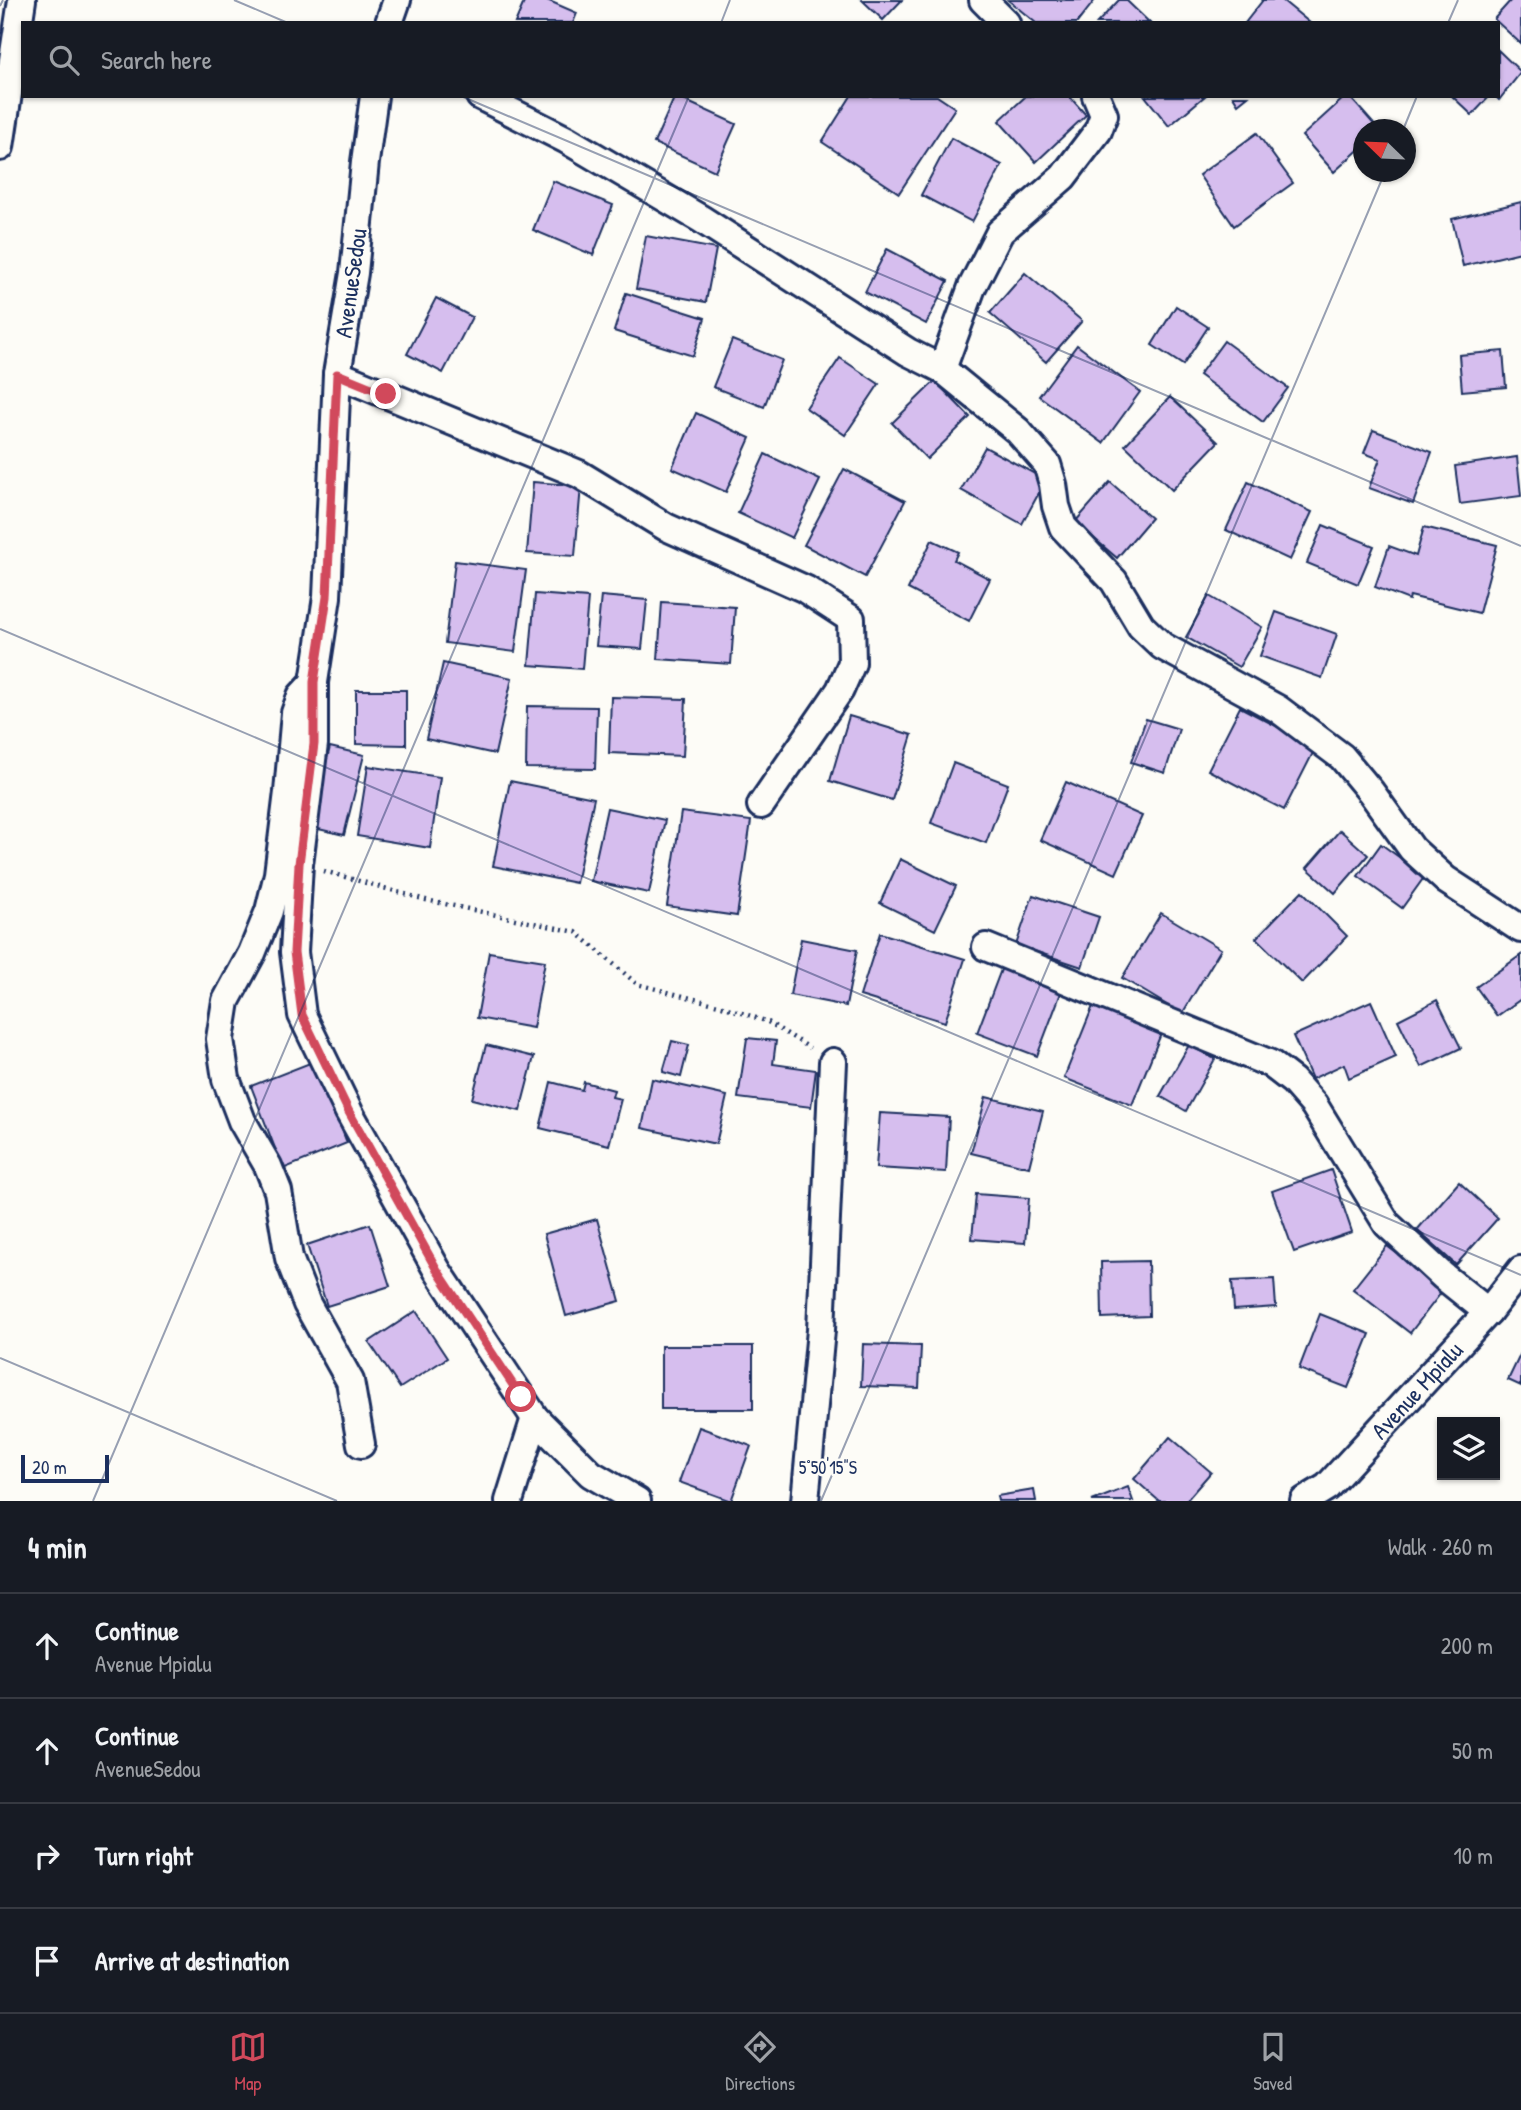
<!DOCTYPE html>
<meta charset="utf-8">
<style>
body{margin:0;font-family:"Patrick Hand",sans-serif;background:#242831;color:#f1f3f6}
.controls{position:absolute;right:21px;bottom:21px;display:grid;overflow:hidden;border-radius:0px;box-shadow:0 2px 5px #0004}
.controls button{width:63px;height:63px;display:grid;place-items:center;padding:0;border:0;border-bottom:2px solid #363941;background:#171b24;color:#f1f3f6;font:35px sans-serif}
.compass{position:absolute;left:1353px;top:119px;width:63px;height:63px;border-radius:50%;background:#171b24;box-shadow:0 2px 5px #0004;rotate:293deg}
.scale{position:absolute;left:21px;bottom:18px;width:88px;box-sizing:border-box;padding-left:7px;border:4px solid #1b2f5e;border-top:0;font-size:19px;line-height:24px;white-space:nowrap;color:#1b2f5e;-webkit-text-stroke:5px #fdfcf7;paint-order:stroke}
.stop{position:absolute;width:21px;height:21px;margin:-16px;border:5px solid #d1495b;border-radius:50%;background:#fff}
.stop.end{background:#d1495b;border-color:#fff;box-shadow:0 2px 7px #0008}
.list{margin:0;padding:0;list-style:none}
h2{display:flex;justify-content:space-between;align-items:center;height:91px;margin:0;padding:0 28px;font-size:30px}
h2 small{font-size:23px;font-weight:400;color:#9ea1a6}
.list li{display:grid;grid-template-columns:46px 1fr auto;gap:21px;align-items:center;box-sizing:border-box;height:105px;padding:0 28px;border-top:2px solid #363941}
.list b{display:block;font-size:26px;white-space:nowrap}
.list p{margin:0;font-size:23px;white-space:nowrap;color:#9ea1a6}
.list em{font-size:23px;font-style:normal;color:#9ea1a6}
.icon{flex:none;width:38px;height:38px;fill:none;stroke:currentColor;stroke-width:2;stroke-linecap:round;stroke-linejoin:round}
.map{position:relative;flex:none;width:1521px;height:1501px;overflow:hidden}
.search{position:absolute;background:#171b24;box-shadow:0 2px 5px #0004;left:21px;right:21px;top:21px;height:77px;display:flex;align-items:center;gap:18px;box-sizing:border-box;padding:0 24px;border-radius:0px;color:#9ea1a6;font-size:26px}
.sheet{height:511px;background:#171b24}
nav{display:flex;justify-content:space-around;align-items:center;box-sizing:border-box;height:98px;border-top:2px solid #363941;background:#171b24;font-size:19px;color:#9ea1a6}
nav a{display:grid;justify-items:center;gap:4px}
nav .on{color:#d1495b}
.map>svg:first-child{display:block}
.building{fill:#d6beee;stroke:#1b2f5e;stroke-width:2}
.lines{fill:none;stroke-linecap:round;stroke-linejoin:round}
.minor-casing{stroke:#1b2f5e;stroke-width:32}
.path{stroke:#1b2f5e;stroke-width:4.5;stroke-dasharray:2 5;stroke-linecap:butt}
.minor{stroke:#fdfcf7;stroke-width:26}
.route{stroke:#d1495b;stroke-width:9}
.ticks{fill:none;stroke:#1b2f5e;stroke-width:2;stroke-opacity:0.45}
.labels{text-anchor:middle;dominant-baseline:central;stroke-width:5;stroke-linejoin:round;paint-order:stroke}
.street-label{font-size:24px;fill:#1b2f5e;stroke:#fdfcf7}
.ticks-label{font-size:18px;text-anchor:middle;fill:#1b2f5e;stroke:#fdfcf7;stroke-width:5;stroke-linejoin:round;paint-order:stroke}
</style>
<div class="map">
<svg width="1521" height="1501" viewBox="0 0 1521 1501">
<rect width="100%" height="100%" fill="#fdfcf7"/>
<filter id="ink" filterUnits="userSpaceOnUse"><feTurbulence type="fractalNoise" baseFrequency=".0143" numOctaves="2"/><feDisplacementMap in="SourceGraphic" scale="14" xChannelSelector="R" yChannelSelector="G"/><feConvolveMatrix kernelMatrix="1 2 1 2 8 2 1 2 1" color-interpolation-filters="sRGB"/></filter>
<g filter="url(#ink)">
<g class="building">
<polygon points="525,0 547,0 577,13 573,23 515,23"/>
<polygon points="862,0 902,0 883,20"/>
<polygon points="1008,0 1095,0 1077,23 1036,23"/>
<polygon points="1119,0 1126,0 1150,23 1097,23"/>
<polygon points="1263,0 1282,0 1310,23 1245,23"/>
<polygon points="1511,0 1521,0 1521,44 1494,19"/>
<polygon points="1498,50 1521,72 1499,100 1495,96 1498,96"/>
<polygon points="675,96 736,124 715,171 654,143"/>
<polygon points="851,96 937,96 955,108 899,193 822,142"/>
<polygon points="1026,96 1069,96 1086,115 1036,162 999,121"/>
<polygon points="1145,96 1205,96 1169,126"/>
<polygon points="1233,96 1248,96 1238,104"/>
<polygon points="1346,96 1349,96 1379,130 1364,130 1364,145 1334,172 1302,136"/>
<polygon points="1452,96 1490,96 1472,115"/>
<polygon points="1257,133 1293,183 1234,226 1199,175"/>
<polygon points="951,138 1002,165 972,222 921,195"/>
<polygon points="553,181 613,205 593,255 533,230"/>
<polygon points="1521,202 1521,252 1463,266 1452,219"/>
<polygon points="646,236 716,249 706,302 636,289"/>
<polygon points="887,249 948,281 926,324 865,292"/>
<polygon points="1025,273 1082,321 1046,362 990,313"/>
<polygon points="626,293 705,318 693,356 614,331"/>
<polygon points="436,298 472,317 443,373 407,354"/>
<polygon points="1176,306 1208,327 1183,365 1152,345"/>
<polygon points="732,340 782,360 764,407 713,387"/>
<polygon points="1224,341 1288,388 1263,422 1199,375"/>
<polygon points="1077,345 1140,392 1103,443 1039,396"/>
<polygon points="1503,351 1506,387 1462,391 1459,355"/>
<polygon points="840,358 879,384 845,435 806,408"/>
<polygon points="935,381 970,417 927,459 892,423"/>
<polygon points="1170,397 1218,442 1172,490 1125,445"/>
<polygon points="696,413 750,438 726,492 672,468"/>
<polygon points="1373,430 1432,452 1413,504 1369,488 1380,459 1364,453"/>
<polygon points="985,447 1046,480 1022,524 961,490"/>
<polygon points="765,454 820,480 792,538 738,513"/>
<polygon points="1517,457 1521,496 1460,504 1455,466"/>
<polygon points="844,469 905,501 865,577 804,545"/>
<polygon points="533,482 581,486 575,556 527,553"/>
<polygon points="1110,482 1151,518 1117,558 1075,522"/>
<polygon points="1248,482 1312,512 1290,560 1226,530"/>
<polygon points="1323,525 1374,546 1358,584 1307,563"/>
<polygon points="1424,527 1497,545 1479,613 1410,596 1409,600 1375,587 1389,546 1416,556"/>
<polygon points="932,540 958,552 954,560 990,579 969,621 908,589"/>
<polygon points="455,561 526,570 515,652 445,643"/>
<polygon points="535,594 588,598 582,669 529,665"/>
<polygon points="601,596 647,600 642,649 596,646"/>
<polygon points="1209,596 1262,627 1239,667 1186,637"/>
<polygon points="662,602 735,607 731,664 658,659"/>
<polygon points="1276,612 1337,634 1322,678 1260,656"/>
<polygon points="443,663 512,678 495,754 426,739"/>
<polygon points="356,690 406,690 406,745 356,744"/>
<polygon points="611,697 686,699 683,756 609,753"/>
<polygon points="527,706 597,707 595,769 526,768"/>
<polygon points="1240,707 1316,747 1284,810 1208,770"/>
<polygon points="849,716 912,735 892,800 830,781"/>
<polygon points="1146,719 1179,729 1165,773 1131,762"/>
<polygon points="330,747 364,755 344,835 310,827"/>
<polygon points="953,763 1008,784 986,843 931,823"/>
<polygon points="368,766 440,777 430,848 357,836"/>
<polygon points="510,781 594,798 576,883 493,866"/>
<polygon points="1066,782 1142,816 1116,874 1040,840"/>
<polygon points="607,808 665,820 649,893 591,881"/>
<polygon points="681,812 751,821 737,916 667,906"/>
<polygon points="1340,830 1368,855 1335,893 1307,868"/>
<polygon points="1381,844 1425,876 1402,908 1358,876"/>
<polygon points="900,859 956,886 935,930 880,903"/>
<polygon points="1302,891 1347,936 1302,983 1256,938"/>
<polygon points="1033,895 1099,917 1082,967 1016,945"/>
<polygon points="1161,913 1221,949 1182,1014 1122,978"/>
<polygon points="880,933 965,959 945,1022 860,996"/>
<polygon points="801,939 857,950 846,1006 790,995"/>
<polygon points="489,952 545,961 533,1028 477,1018"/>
<polygon points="1521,955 1521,999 1497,1016 1476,987"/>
<polygon points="1002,967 1062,990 1037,1056 977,1033"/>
<polygon points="1437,1000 1461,1048 1421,1067 1398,1020"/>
<polygon points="1095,1001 1163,1029 1132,1105 1064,1078"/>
<polygon points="1371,1001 1396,1057 1349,1078 1344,1064 1312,1079 1293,1036"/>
<polygon points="747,1038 776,1041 773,1064 816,1070 811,1107 738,1098"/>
<polygon points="672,1041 689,1045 681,1077 663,1072"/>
<polygon points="486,1045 534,1057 520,1111 472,1099"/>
<polygon points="1189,1045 1215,1059 1186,1111 1160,1096"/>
<polygon points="315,1061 347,1143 283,1169 251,1086"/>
<polygon points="652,1079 727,1096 716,1144 642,1128"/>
<polygon points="551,1082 582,1090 584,1082 614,1090 612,1097 621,1099 609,1145 540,1128"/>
<polygon points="986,1097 1043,1111 1029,1167 971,1153"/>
<polygon points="880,1113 949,1117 946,1172 876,1168"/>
<polygon points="1331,1170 1352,1232 1294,1252 1272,1191"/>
<polygon points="1459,1182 1498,1218 1456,1265 1417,1230"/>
<polygon points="976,1194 1029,1198 1025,1243 972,1239"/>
<polygon points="597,1219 620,1301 566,1316 544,1234"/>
<polygon points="370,1224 390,1286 327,1306 307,1245"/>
<polygon points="1387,1246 1444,1289 1410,1333 1353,1289"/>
<polygon points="1148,1261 1149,1316 1102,1318 1101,1262"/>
<polygon points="1274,1279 1276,1307 1234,1310 1232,1281"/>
<polygon points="416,1311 447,1358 400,1388 369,1342"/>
<polygon points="1320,1314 1370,1334 1348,1388 1299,1369"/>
<polygon points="863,1344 921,1346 919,1388 861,1386"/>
<rect x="661" y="1346" width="92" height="63"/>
<polygon points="1521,1353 1521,1386 1508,1380"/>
<polygon points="699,1427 751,1446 731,1501 679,1482"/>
<polygon points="1170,1437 1211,1472 1186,1501 1159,1501 1134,1479"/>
<polygon points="1128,1487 1133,1501 1092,1501"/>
<polygon points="1034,1490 1036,1501 998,1501 997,1496"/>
</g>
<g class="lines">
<defs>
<g id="minor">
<polyline points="983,0 1006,23"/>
<polyline points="389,23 397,0"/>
<polyline points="374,96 365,162 354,273 337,374 327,597 314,682 314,744 299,864 294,952 302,1015 349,1112 437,1270 535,1418 591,1474 637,1501"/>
<polyline points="480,96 567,140 701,219 908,352 942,369 1018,431 1047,464 1053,484 1056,506 1063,527 1114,581 1141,626 1162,646 1278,709 1342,757 1371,792 1412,849 1446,880 1521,929"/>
<polyline points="0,147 22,0"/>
<polyline points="942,369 972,287 1000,232 1063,177 1098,131 1104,115 1096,96"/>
<polyline points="337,374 579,474 666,527 805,589 851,619 852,663 840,690 761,805"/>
<polyline points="314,682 301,696 295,713 288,792 278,874 269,911 252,953 226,1001 220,1039 226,1079 242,1121 268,1166 278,1191 289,1258 307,1304 350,1381 361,1444"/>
<polyline points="986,947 1271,1064 1293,1081 1314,1105 1387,1224 1443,1276 1488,1312"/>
<polyline points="509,1501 535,1418"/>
<polyline points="805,1501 821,1330 833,1062"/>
<path id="s1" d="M1304,1501L1327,1487L1488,1312L1521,1270"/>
</g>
</defs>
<use href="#minor" class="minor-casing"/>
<polyline class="path" points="324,871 426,900 576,932 637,984 722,1006 768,1022 810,1048"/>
<use href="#minor" class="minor"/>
</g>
</g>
<g class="lines" filter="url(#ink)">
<polyline class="route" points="386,394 337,374 327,597 314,682 314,744 299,864 294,952 302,1015 349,1112 437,1270 521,1397"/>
</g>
<path class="ticks" d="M234,0L288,23M0,6L3,0M721,23L730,0M1448,23L1458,0M461,96L1521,546M1403,130L1417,96M0,629L1521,1275M0,1358L337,1501M93,1501L689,96M821,1501L1385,172"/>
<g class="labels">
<g class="street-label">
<text transform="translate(350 283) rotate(-82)">AvenueSedou</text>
<text stroke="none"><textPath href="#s1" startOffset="159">Avenue Mpialu</textPath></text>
</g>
</g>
<g class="ticks-label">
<text x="828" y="1474">5°50'15"S</text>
</g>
</svg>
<div class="controls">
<button><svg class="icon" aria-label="layers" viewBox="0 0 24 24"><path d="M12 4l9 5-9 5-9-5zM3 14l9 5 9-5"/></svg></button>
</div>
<svg class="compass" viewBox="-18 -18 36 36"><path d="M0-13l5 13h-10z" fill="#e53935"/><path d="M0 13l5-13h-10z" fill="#9ea1a6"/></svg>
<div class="scale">20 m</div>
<div class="stop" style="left:521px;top:1397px"></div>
<div class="stop end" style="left:386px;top:394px"></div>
<div class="search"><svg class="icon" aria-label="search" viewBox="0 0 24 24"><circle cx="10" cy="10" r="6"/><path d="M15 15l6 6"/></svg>Search here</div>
</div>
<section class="sheet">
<h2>4 min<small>Walk · 260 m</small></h2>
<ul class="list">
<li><svg class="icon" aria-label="ahead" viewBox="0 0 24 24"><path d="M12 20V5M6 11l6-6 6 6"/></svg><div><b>Continue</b><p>Avenue Mpialu</p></div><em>200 m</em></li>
<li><svg class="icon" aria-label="ahead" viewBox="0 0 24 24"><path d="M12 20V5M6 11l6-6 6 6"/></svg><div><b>Continue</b><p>AvenueSedou</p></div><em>50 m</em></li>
<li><svg class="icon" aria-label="right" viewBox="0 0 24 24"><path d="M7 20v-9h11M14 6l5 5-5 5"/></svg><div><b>Turn right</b></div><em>10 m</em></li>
<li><svg class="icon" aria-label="arrive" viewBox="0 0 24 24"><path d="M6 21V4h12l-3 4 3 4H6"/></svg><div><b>Arrive at destination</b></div></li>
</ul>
</section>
<nav>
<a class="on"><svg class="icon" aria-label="map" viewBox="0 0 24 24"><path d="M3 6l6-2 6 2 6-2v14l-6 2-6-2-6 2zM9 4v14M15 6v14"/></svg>Map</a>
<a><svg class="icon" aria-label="directions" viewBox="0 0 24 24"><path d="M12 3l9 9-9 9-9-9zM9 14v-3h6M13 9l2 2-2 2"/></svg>Directions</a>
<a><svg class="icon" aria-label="saved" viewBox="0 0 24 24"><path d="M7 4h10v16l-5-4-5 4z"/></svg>Saved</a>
</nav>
